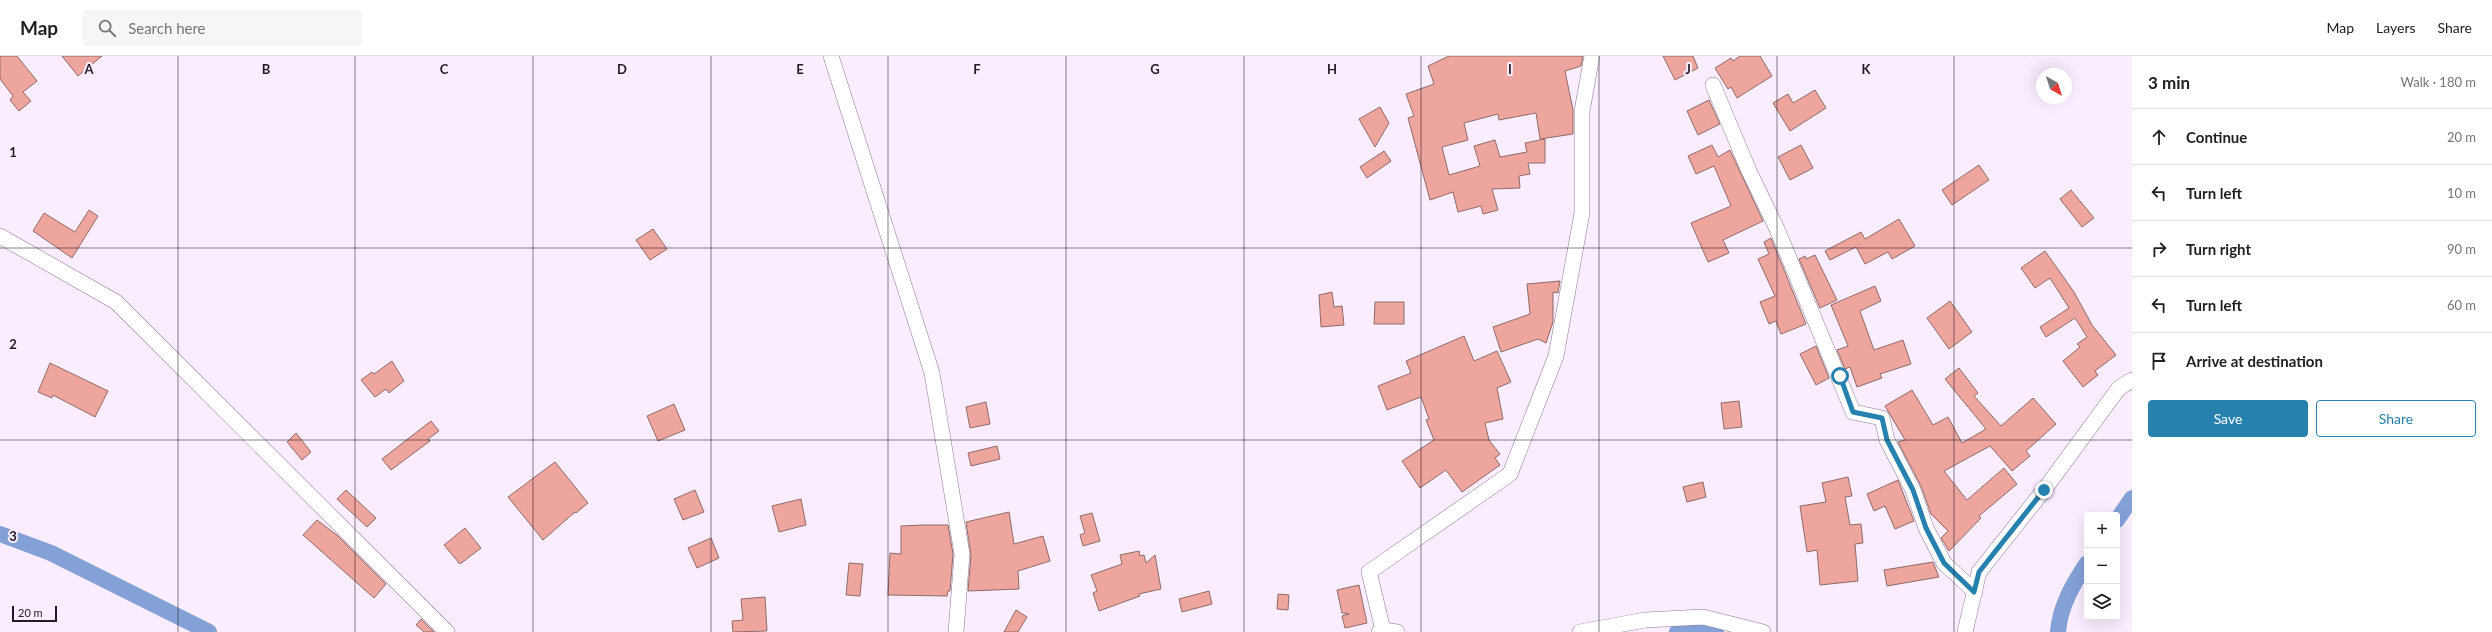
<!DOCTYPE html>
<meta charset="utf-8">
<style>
body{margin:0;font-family:Lato,sans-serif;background:#f6f6f6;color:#202124}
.controls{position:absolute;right:12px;bottom:12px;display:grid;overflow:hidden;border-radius:4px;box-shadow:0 4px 16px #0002}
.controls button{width:36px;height:36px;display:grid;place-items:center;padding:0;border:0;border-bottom:1px solid #e0e0e0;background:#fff;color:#202124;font:20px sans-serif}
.compass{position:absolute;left:2036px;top:12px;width:36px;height:36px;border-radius:50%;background:#fff;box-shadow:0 4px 16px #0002;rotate:141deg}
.scale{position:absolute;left:12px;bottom:10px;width:45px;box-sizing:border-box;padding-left:4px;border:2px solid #221a24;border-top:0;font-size:11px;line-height:14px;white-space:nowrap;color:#221a24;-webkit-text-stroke:3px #faedff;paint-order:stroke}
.stop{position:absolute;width:12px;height:12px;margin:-9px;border:3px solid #2781af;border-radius:50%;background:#fff}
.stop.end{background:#2781af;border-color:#fff;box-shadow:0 1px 4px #0008}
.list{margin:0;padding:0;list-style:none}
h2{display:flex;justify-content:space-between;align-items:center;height:52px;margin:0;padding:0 16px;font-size:17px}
h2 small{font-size:13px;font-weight:400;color:#757577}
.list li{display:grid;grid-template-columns:26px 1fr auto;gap:12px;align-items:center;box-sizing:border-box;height:56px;padding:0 16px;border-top:1px solid #e0e0e0}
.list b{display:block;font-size:15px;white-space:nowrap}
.list em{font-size:13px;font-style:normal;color:#757577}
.actions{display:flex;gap:8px;padding:12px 16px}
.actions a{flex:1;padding:9px 0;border:1px solid #2781af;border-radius:4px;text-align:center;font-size:14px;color:#2781af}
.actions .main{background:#2781af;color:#fff}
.icon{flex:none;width:22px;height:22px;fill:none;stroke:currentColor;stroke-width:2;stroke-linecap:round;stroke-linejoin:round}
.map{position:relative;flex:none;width:2132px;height:576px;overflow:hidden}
header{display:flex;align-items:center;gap:24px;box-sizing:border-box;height:56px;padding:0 20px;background:#fff;border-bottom:1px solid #e0e0e0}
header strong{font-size:19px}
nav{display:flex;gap:22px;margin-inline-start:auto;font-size:14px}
.search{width:280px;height:36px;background:#f6f6f6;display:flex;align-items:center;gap:10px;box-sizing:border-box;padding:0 14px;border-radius:4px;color:#757577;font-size:15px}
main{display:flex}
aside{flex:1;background:#fff}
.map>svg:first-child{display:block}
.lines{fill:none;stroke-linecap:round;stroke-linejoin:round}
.canal{stroke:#83a0d7;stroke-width:16}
.building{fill:#eea59e;stroke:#8f6b67}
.minor-casing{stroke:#8c7893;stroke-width:16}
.minor{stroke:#fff;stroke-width:15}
.route{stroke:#2781af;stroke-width:5}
.grid{fill:none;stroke:#221a24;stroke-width:1;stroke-opacity:0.55}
.grid-label{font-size:13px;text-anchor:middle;font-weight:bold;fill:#221a24;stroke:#faedff;stroke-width:4;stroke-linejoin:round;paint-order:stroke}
</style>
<header>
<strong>Map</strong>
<div class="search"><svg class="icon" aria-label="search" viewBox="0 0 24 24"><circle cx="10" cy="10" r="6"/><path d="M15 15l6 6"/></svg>Search here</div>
<nav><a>Map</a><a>Layers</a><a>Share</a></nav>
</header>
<main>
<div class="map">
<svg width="2132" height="576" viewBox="0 0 2132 576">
<rect width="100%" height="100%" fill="#faedff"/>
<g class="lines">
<g class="canal">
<polyline points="2117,464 2132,442"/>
<polyline points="0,478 51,497 209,576"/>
<polyline points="1677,576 1693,573 1716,576"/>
<path d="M2058,576C2060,550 2073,528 2087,507"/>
</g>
</g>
<g class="building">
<polygon points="0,0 17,0 37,25 23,36 31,45 19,55 10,44 13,40 0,23"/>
<polygon points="62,0 102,0 78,20"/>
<polygon points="1449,0 1583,0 1581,10 1565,15 1573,54 1573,78 1540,83 1536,57 1499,64 1498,58 1464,67 1468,84 1442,91 1449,119 1480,110 1474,90 1495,84 1500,101 1527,96 1525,87 1545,83 1545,107 1528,107 1530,118 1519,120 1520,132 1492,133 1498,154 1483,158 1481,150 1458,156 1453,136 1430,144 1408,62 1414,60 1406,38 1434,28 1428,10"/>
<polygon points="1663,0 1693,0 1698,12 1675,24"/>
<polygon points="1740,0 1760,0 1772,20 1737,42 1731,31 1728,33 1715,12 1731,2 1733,5"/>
<polygon points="1815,34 1826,52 1790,75 1773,47 1788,38 1793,47"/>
<polygon points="1709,44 1720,68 1698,79 1687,55"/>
<polygon points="1380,51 1389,67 1375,91 1359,63"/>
<polygon points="1712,89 1718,101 1730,94 1763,165 1723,184 1729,197 1708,206 1691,167 1731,150 1714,110 1696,118 1688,100"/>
<polygon points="1801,89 1813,112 1790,124 1778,101"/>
<polygon points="1384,95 1391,105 1367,122 1360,111"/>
<polygon points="1979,109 1989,124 1952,149 1942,134"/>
<polygon points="2071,134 2094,162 2082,171 2060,143"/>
<polygon points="89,154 98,160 72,202 33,175 44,157 75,176"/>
<polygon points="1899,163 1915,190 1892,203 1888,196 1865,208 1856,191 1830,204 1825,195 1861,176 1865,183"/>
<polygon points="653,173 667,193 650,204 636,184"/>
<polygon points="1771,182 1806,268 1781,278 1776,265 1769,268 1760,246 1775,240 1758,203 1769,198 1764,186"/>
<polygon points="2045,195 2074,236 2092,269 2116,299 2095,315 2098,319 2083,331 2063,305 2080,291 2077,288 2087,281 2075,262 2046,281 2040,271 2069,252 2050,222 2035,232 2021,212"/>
<polygon points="1815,199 1837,244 1820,252 1799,203 1805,200 1806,203"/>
<polygon points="1560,225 1558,237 1553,236 1553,266 1546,287 1538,283 1501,296 1493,271 1530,258 1527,228"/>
<polygon points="1875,230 1881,245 1860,255 1874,294 1903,284 1911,308 1880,318 1882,322 1857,331 1850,311 1845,313 1837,294 1848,290 1831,249"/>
<polygon points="1332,236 1334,251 1342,250 1344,269 1321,271 1319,239"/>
<polygon points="1950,245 1972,276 1949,293 1927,262"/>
<polygon points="1375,246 1404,246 1404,268 1374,268"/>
<polygon points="1464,280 1474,305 1497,295 1511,326 1497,332 1503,363 1485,367 1489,384 1500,398 1495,402 1500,409 1462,436 1446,414 1420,432 1402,405 1434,384 1426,364 1429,363 1421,341 1387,354 1378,330 1411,317 1406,305"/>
<polygon points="1816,290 1829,322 1816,329 1800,298"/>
<polygon points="392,305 404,325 389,337 386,333 375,341 361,324 372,316 374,318"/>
<polygon points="50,307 108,335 95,361 53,339 52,342 38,336"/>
<polygon points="1959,312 1978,337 1974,340 2001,370 2033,342 2056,368 2026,395 2030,400 2012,415 1990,390 1944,415 1967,444 2004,412 2017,428 1979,460 1981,462 1949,495 1941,482 1948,475 1931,458 1921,430 1898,386 1905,384 1885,350 1912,334 1933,369 1948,361 1962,387 1986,373 1945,323"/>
<polygon points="1739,345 1742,371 1724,373 1721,347"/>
<polygon points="986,346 990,368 970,372 966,351"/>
<polygon points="674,348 685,374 658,385 647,360"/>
<polygon points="431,365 439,375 428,383 430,385 391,414 382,403"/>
<polygon points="296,377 311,396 302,404 287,386"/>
<polygon points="997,390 1000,403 971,410 968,397"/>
<polygon points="555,406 588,447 576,457 575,456 543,484 508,441"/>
<polygon points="1848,421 1852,440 1845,441 1850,469 1861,468 1863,487 1855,488 1858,525 1820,529 1817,494 1807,496 1800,450 1826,446 1822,427"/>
<polygon points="1898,424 1914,465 1895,473 1885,450 1874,455 1867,438"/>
<polygon points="1703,426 1706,441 1687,446 1683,431"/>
<polygon points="346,434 376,462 367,471 337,443"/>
<polygon points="695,434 704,456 683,464 674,443"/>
<polygon points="801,443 806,469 779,476 772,450"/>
<polygon points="1009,456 1014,488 1043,480 1050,505 1018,515 1019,533 968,535 971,499 966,466"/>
<polygon points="1092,457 1100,485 1083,490 1080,479 1085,477 1080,460"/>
<polygon points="317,464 338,480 386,528 374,542 303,479"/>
<polygon points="923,469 948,469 953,498 950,535 948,535 947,540 888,539 890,497 901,498 901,470"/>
<polygon points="465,472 481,492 460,508 444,489"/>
<polygon points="711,482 719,502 697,512 688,492"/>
<polygon points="1139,495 1140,500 1144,499 1146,507 1155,499 1161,533 1139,538 1140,540 1099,555 1093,537 1097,535 1091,519 1122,508 1120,499"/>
<polygon points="1933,506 1939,521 1887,530 1884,514"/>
<polygon points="849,507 863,508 860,540 846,539"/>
<polygon points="1359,529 1367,567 1345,572 1342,560 1349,558 1342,557 1337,534"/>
<polygon points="1209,535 1212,548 1182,556 1179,543"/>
<polygon points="1278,538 1289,539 1288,554 1277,553"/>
<polygon points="765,541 767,575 733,576 732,565 743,564 741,543"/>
<polygon points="1016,554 1027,561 1018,576 1004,576"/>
<polygon points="421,563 434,576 424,576 416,569"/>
</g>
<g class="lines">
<defs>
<g id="minor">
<polyline points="831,0 932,317 962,498 956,576"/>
<polyline points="1713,29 1749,115 1777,173 1853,356 1882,362 1887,384 1913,434 1926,472 1944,507 1975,536"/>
<polyline points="0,180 116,246 447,576"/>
<polyline points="1383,574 1369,516 1510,418 1556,300 1582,157 1582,55 1592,0"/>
<polyline points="1379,576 1383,574 1397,576"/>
<polyline points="1580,576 1645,564 1703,561 1763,576"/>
<polyline points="1965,576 1979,516 2044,434 2119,332 2132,324"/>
</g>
</defs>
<use href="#minor" class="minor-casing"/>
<use href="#minor" class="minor"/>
</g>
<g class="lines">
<polyline class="route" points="1840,320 1853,356 1882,362 1887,384 1913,434 1926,472 1944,507 1974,536 1979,516 2044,434"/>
</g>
<path class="grid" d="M178,0V576M355,0V576M533,0V576M711,0V576M888,0V576M1066,0V576M1244,0V576M1421,0V576M1599,0V576M1777,0V576M1954,0V576M0,192H2132M0,384H2132"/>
<g class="grid-label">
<text x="89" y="18">A</text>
<text x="266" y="18">B</text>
<text x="444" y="18">C</text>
<text x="622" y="18">D</text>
<text x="800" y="18">E</text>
<text x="977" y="18">F</text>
<text x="1155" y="18">G</text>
<text x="1332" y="18">H</text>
<text x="1510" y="18">I</text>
<text x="1688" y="18">J</text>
<text x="1866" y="18">K</text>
<text x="13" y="101">1</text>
<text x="13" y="293">2</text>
<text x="13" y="485">3</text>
</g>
</svg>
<div class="controls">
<button>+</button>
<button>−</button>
<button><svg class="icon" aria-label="layers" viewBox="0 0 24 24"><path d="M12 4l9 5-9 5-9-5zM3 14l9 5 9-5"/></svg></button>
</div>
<svg class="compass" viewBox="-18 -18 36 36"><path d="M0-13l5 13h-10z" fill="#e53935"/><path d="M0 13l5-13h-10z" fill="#757577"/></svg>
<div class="scale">20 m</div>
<div class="stop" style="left:1840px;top:320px"></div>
<div class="stop end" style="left:2044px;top:434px"></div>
</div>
<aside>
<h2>3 min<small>Walk · 180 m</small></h2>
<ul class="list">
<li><svg class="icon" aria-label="ahead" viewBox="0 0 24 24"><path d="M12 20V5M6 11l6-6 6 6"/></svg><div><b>Continue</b></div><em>20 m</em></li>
<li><svg class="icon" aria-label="left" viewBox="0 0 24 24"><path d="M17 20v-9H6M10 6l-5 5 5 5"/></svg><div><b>Turn left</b></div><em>10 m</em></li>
<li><svg class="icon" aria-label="right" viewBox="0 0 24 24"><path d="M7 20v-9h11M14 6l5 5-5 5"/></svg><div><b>Turn right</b></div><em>90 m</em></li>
<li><svg class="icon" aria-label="left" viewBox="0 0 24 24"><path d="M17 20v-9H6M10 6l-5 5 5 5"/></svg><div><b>Turn left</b></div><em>60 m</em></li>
<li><svg class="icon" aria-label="arrive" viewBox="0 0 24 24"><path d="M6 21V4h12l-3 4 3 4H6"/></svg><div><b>Arrive at destination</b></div></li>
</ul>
<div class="actions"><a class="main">Save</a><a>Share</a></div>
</aside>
</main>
